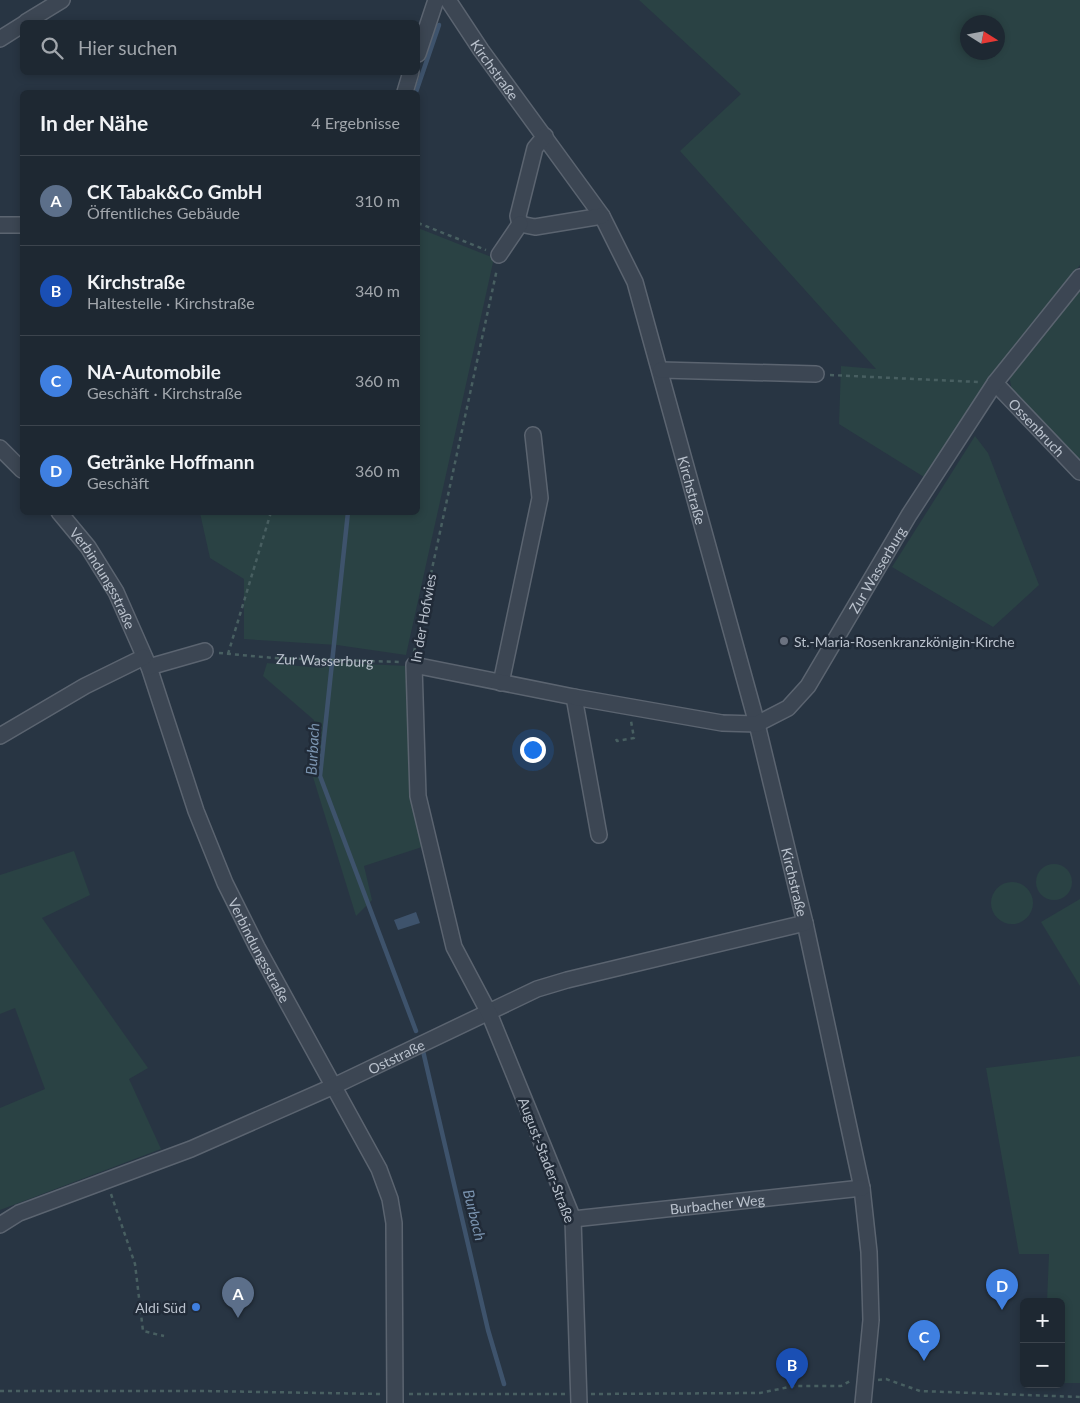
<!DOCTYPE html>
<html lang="de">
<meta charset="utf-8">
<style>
body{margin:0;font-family:Lato,sans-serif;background:#26303a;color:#f1f3f6}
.controls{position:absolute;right:15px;bottom:15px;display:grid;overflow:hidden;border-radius:8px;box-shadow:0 2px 8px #0003}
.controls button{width:45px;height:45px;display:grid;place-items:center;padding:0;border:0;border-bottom:1px solid #3c444d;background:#1e2832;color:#f1f3f6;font:25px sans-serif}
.compass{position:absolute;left:960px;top:15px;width:45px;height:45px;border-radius:50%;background:#1e2832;box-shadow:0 2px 8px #0003;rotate:101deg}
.you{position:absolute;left:532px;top:749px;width:18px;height:18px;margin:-12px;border:4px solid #fff;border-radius:50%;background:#1a73e8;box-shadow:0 0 0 8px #1a73e833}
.badge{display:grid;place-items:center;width:32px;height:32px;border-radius:50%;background:#94bef7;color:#fff;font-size:16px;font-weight:700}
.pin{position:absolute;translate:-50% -41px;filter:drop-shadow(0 1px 2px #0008)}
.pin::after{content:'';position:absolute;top:26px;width:18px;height:15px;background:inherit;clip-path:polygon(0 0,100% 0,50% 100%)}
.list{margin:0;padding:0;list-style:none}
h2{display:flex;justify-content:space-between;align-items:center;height:65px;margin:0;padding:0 20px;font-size:21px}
h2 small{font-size:16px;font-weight:400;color:#a1a6ac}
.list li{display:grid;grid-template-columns:32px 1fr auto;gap:15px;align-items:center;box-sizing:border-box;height:90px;padding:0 20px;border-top:1px solid #3c444d}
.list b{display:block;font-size:19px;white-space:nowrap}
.list p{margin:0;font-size:16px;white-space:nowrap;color:#a1a6ac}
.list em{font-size:16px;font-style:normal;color:#a1a6ac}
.icon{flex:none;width:28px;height:28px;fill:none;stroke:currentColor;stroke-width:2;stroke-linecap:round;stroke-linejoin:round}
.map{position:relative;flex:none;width:1080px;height:1403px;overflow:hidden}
.search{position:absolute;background:#1e2832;box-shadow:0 2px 8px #0003;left:20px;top:20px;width:400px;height:55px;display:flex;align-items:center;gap:12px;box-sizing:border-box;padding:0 18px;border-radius:8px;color:#a1a6ac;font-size:19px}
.panel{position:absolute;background:#1e2832;box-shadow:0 2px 8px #0003;left:20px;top:90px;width:400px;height:425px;border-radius:8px}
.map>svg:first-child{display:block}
.green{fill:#2a4244;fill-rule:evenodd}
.water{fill:#3e536c}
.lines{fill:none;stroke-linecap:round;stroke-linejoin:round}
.stream{stroke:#3e536c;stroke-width:4.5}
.minor-casing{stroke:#5b6470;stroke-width:18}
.path{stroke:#485f61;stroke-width:2.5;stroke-dasharray:4 4;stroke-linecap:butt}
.minor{stroke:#3c4653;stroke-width:15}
.worship-dot{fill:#6b7280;stroke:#212b38;stroke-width:2}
.shop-dot{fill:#3f7fe0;stroke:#212b38;stroke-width:2}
.labels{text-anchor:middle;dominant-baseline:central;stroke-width:5;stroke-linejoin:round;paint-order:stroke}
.street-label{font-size:14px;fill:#bac2cd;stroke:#212b38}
.poi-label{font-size:14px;fill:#bac2cd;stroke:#212b38;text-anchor:start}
.water-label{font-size:15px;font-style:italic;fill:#7a93af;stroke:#212b38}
</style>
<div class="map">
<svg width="1080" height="1403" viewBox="0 0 1080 1403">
<rect width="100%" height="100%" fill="#283543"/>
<g class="green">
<path d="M639,0H1080V265L996,371L924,477L839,424L841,366L876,369L680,151L741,94ZM968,22H998V52H968Z"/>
<polygon points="418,228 494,258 406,655 337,645 244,639 244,579 210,558 200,513 418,512"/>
<polygon points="1080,286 1080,462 1012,391 1009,375"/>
<polygon points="975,436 988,453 1039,585 993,627 892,567"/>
<polygon points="267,663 321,668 341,663 408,666 425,846 364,866 372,900 356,916 309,764 314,720 263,676"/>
<polygon points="74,851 90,895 42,918 148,1068 129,1079 161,1149 0,1210 0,1108 45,1089 15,1008 0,1014 0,875"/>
<circle cx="1054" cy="882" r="18"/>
<circle cx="1012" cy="903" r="21"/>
<polygon points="1080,899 1080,986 1041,922"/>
<polygon points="1080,1056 1080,1383 1061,1383 1061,1302 1047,1302 1049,1254 1019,1254 986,1068"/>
</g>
<polygon class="water" points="416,912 420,923 398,930 394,920"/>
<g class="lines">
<g class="stream">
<polyline points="416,92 439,25"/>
<polyline points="348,512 320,776 416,1031"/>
<polyline points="423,1051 488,1330 504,1384"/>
</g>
<defs>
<g id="minor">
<path id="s2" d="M448,0L481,50L602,216L635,282L757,724L805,923L862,1188L869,1252L871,1320L863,1403"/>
<polyline points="26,22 62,0"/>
<polyline points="0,39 22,25"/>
<polyline points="418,54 436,0"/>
<polyline points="405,92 411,72"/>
<polyline points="520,224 518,216 535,148 545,136"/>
<polyline points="520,224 535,227 602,216"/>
<polyline points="0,225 22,225"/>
<polyline points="499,255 520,224"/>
<polyline points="661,370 816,374"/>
<path id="s3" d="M995,383L1080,472"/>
<polyline points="0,448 22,470"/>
<path id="s4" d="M59,512L88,547L116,592L149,667L196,811L225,883L257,947L379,1169L390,1199L394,1223L395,1403"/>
<polyline points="149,667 205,651"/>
<polyline points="501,683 540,498 533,435"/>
<polyline points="574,697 599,835"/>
<polyline points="0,736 85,686 144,657"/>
<path id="s5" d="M573,1219L862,1188"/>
<path id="s6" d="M0,1225L19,1213L191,1149L334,1086L537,989L567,980L805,923"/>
<path id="s7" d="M579,1403L573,1219L489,1013L454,947L418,796L414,665L574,697L722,723L757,724L788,708L808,686L909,515L995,383L1080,277"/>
</g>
</defs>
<use href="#minor" class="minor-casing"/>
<g class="path">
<polyline points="418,223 486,250"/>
<polyline points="830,375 979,382"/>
<polyline points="414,652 497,269"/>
<path id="s1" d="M219,653L274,658L401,662"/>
<polyline points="228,654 271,512"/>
<polyline points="616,739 617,741 634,738 631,721"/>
<polyline points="111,1194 135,1264 143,1331 164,1336"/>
<polyline points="878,1380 886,1379 920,1391 1080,1397"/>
<polyline points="0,1391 204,1391 381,1394"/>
<polyline points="409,1394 566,1394"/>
<polyline points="591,1394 760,1393 794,1386 841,1386 852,1380"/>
</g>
<use href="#minor" class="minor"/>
</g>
<circle class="worship-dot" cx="784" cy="641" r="5"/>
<circle class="shop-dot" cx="196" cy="1307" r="5"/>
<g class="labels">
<g class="street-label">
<text stroke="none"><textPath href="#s2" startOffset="84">Kirchstraße</textPath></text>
<text stroke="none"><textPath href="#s3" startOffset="61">Ossenbruch</textPath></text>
<text stroke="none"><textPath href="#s2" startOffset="555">Kirchstraße</textPath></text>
<text stroke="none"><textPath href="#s7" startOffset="1316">Zur Wasserburg</textPath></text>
<text stroke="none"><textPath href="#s4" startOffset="80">Verbindungsstraße</textPath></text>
<text transform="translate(423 618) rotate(-80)">In der Hofwies</text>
<text stroke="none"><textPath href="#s1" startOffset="106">Zur Wasserburg</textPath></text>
<text stroke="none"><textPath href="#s2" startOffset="960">Kirchstraße</textPath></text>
<text stroke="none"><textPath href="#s4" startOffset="485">Verbindungsstraße</textPath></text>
<text stroke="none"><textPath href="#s6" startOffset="431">Oststraße</textPath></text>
<text transform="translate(547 1160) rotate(69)">August-Stader-Straße</text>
<text stroke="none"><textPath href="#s5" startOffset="145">Burbacher Weg</textPath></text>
</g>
<g class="poi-label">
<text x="794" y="641">St.-Maria-Rosenkranzkönigin-Kirche</text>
<text x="186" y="1307" text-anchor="end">Aldi Süd</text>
</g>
<g class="water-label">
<text transform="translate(312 749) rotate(-87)">Burbach</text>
<text transform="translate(475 1215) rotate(76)">Burbach</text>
</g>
</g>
</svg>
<div class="controls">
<button>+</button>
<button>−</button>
</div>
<svg class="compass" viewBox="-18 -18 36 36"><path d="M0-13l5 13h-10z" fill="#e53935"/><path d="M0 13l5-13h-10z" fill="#a1a6ac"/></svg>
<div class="you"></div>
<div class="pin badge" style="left:238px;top:1318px;background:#5c6f8a">A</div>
<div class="pin badge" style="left:792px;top:1389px;background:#1a4fb4">B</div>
<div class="pin badge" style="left:924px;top:1361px;background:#3f7fe0">C</div>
<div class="pin badge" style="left:1002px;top:1310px;background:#3f7fe0">D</div>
<div class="search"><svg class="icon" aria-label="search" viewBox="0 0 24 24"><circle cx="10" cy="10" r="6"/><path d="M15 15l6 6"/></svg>Hier suchen</div>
<section class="panel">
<h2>In der Nähe<small>4 Ergebnisse</small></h2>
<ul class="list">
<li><span class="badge" style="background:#5c6f8a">A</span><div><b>CK Tabak&amp;Co GmbH</b><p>Öffentliches Gebäude</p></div><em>310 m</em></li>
<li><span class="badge" style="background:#1a4fb4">B</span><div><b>Kirchstraße</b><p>Haltestelle · Kirchstraße</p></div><em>340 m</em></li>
<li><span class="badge" style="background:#3f7fe0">C</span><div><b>NA-Automobile</b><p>Geschäft · Kirchstraße</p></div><em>360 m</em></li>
<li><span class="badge" style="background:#3f7fe0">D</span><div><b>Getränke Hoffmann</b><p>Geschäft</p></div><em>360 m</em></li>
</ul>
</section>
</div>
